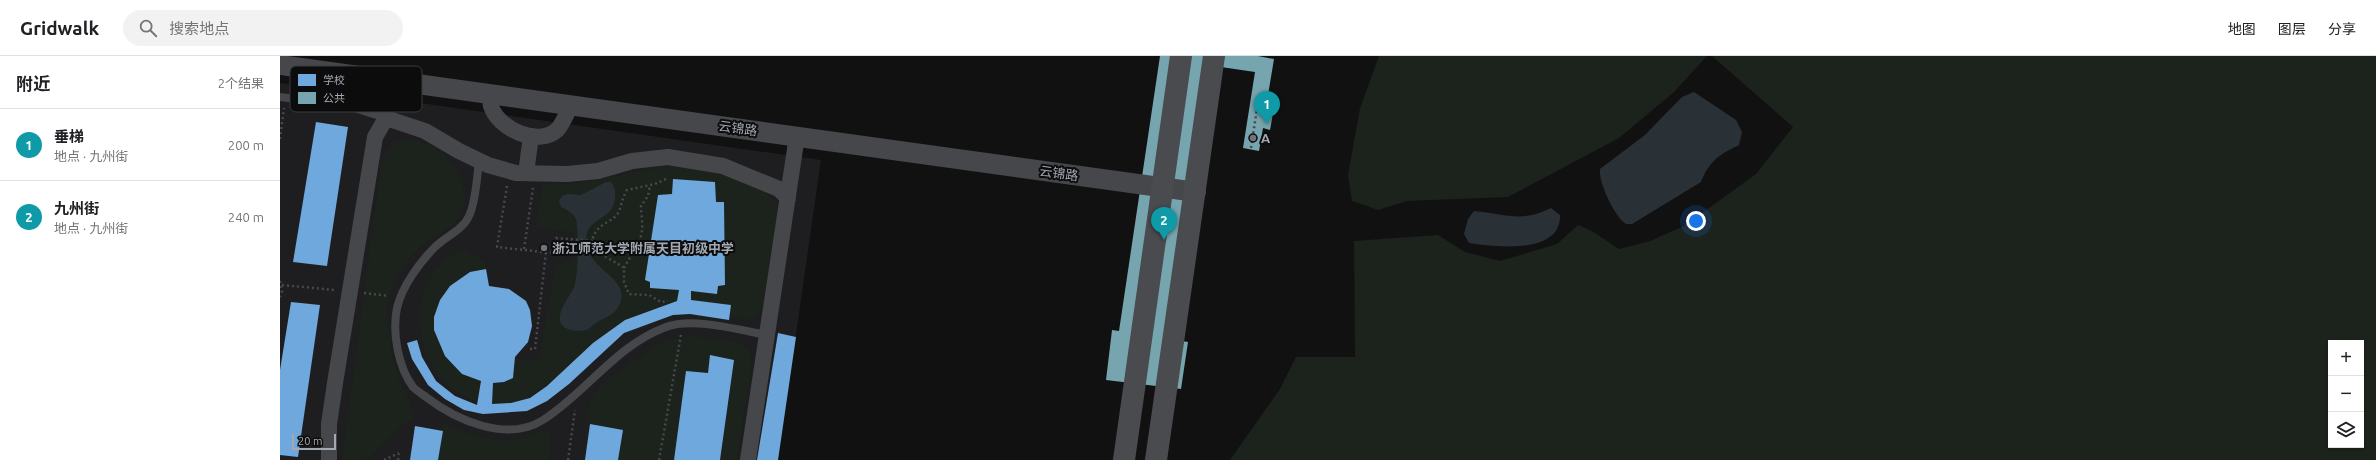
<!DOCTYPE html>
<html lang="zh">
<meta charset="utf-8">
<style>
body{margin:0;font-family:Ubuntu,"Noto Sans SC",sans-serif;background:#f2f2f2;color:#202124}
.controls{position:absolute;right:12px;bottom:12px;display:grid;overflow:hidden;border-radius:0px;box-shadow:0 1px 3px #0004}
.controls button{width:36px;height:36px;display:grid;place-items:center;padding:0;border:0;border-bottom:1px solid #e0e0e0;background:#fff;color:#202124;font:20px sans-serif}
.scale{position:absolute;left:12px;bottom:10px;width:44px;box-sizing:border-box;padding-left:4px;border:2px solid #a3a9b2;border-top:0;font-size:11px;line-height:14px;white-space:nowrap;color:#a3a9b2;-webkit-text-stroke:3px #0c0c0d;paint-order:stroke}
.you{position:absolute;left:1416px;top:165px;width:14px;height:14px;margin:-10px;border:3px solid #fff;border-radius:50%;background:#1a73e8;box-shadow:0 0 0 6px #1a73e833}
.badge{display:grid;place-items:center;width:26px;height:26px;border-radius:50%;background:#7c3aed;color:#fff;font-size:13px;font-weight:700}
.pin{position:absolute;translate:-50% -33px;filter:drop-shadow(0 1px 2px #0008)}
.pin::after{content:'';position:absolute;top:21px;width:14px;height:12px;background:inherit;clip-path:polygon(0 0,100% 0,50% 100%)}
.list{margin:0;padding:0;list-style:none}
h2{display:flex;justify-content:space-between;align-items:center;height:52px;margin:0;padding:0 16px;font-size:17px}
h2 small{font-size:13px;font-weight:400;color:#757577}
.list li{display:grid;grid-template-columns:26px 1fr auto;gap:12px;align-items:center;box-sizing:border-box;height:72px;padding:0 16px;border-top:1px solid #e0e0e0}
.list b{display:block;font-size:15px;white-space:nowrap}
.list p{margin:0;font-size:13px;white-space:nowrap;color:#757577}
.list em{font-size:13px;font-style:normal;color:#757577}
.icon{flex:none;width:22px;height:22px;fill:none;stroke:currentColor;stroke-width:2;stroke-linecap:round;stroke-linejoin:round}
.map{position:relative;flex:none;width:2096px;height:404px;overflow:hidden}
header{display:flex;align-items:center;gap:24px;box-sizing:border-box;height:56px;padding:0 20px;background:#fff;border-bottom:1px solid #e0e0e0}
header strong{font-size:19px}
nav{display:flex;gap:22px;margin-inline-start:auto;font-size:14px}
.search{width:280px;height:36px;background:#f2f2f2;display:flex;align-items:center;gap:10px;box-sizing:border-box;padding:0 14px;border-radius:22px;color:#757577;font-size:15px}
main{display:flex}
aside{flex:1;background:#fff}
.map>svg:first-child{display:block}
.built{fill:#1e1e20}
.green{fill:#1c221c;fill-rule:evenodd}
.water{fill:#2a3136}
.schools{fill:#6fa8dc}
.public{fill:#76a5af}
.lines{fill:none;stroke-linecap:round;stroke-linejoin:round}
.path{stroke:#47494c;stroke-width:2.5;stroke-dasharray:2 3;stroke-linecap:butt}
.service{stroke:#46474a;stroke-width:8}
.minor{stroke:#46474a;stroke-width:16}
.tertiary{stroke:#46474a;stroke-width:20}
.secondary{stroke:#4a4b4e;stroke-width:22}
.poi-dot{fill:#70747a;stroke:#0c0c0d;stroke-width:1.5}
.labels{text-anchor:middle;dominant-baseline:central;stroke-width:4;stroke-linejoin:round;paint-order:stroke}
.street-label{font-size:13px;fill:#a3a9b2;stroke:#0c0c0d}
.poi-label{font-size:13px;font-weight:bold;fill:#a3a9b2;stroke:#0c0c0d;text-anchor:start}
.key{fill:#0c0c0d;stroke:#393b3f;stroke-width:1}
.key-label{font-size:11px;fill:#a3a9b2}
</style>
<header>
<strong>Gridwalk</strong>
<div class="search"><svg class="icon" aria-label="search" viewBox="0 0 24 24"><circle cx="10" cy="10" r="6"/><path d="M15 15l6 6"/></svg>搜索地点</div>
<nav><a>地图</a><a>图层</a><a>分享</a></nav>
</header>
<main>
<aside>
<h2>附近<small>2个结果</small></h2>
<ul class="list">
<li><span class="badge" style="background:#0f9aa8">1</span><div><b>垂梯</b><p>地点 · 九州街</p></div><em>200 m</em></li>
<li><span class="badge" style="background:#0f9aa8">2</span><div><b>九州街</b><p>地点 · 九州街</p></div><em>240 m</em></li>
</ul>
</aside>
<div class="map">
<svg width="2096" height="404" viewBox="0 0 2096 404">
<rect width="100%" height="100%" fill="#111112"/>
<polygon class="built" points="0,27 541,104 498,404 0,404"/>
<g class="green">
<polygon points="1099,0 1427,0 1394,36 1339,82 1228,141 1127,145 1098,154 1072,145 1068,119 1080,52"/>
<path d="M1432,0H2096V404H950L1000,333L1016,301H1075L1074,185L1158,179L1185,196L1220,205L1277,188L1298,169L1312,175L1339,193L1370,185L1404,170L1476,118L1513,71ZM2051,287H2081V389H2051Z"/>
<path d="M126,83C145,85 163,93 174,110C187,128 190,157 169,172C158,180 145,185 135,196C122,209 111,232 107,249C106,254 108,261 109,267C110,285 111,303 118,320C125,336 131,345 134,362L121,371L87,404H62L102,101L114,87Z"/>
<path d="M390,109C422,114 481,121 499,152L482,252L478,259L470,264C451,261 433,253 414,250C404,248 377,253 366,256C308,270 269,359 207,348C140,337 116,245 167,202C171,198 178,196 183,193L206,206L201,289L217,300L258,305L276,208L292,205L294,176L255,172L263,128L300,127Z"/>
<polygon points="413,280 459,286 468,293 472,306 457,404 314,404 318,379 306,359 312,340 326,323 384,284"/>
<path d="M163,366C187,378 217,389 245,382C252,380 258,376 266,375L271,378L269,404H155Z"/>
</g>
<g class="water">
<path d="M1414,36L1456,64L1462,76L1459,89C1440,98 1429,105 1421,126L1352,168H1346C1335,161 1318,126 1320,113L1365,79L1402,41Z"/>
<path d="M326,126H331C338,134 336,150 328,157C318,166 307,167 306,183C304,215 359,223 336,254C329,263 318,262 309,273C298,277 277,275 280,259C282,249 290,240 294,231C298,223 300,169 295,161C291,156 286,153 281,151L279,145L282,140L288,138L301,139Z"/>
<path d="M1271,152L1280,159C1281,199 1216,191 1189,187L1184,178L1188,163L1194,155C1226,158 1241,167 1271,152Z"/>
</g>
<g class="schools">
<polygon points="36,66 68,71 47,210 13,206"/>
<polygon points="393,123 435,126 436,146 444,146 445,229 438,230 437,238 411,235 411,244 451,249 449,264 410,258 393,259 344,277 289,328 267,345 247,355 203,358 184,354 165,343 148,329 132,303 127,287 137,284 142,301 156,325 175,340 197,349 201,325 182,318 165,300 154,274 154,261 160,244 170,230 190,216 206,213 209,230 229,233 246,245 250,254 252,270 248,286 235,301 233,322 224,326 213,327 212,348 231,347 250,342 267,330 313,287 345,264 397,245 399,234 370,232 370,226 365,224 378,139 392,138"/>
<polygon points="11,246 40,249 18,401 0,399 0,314"/>
<polygon points="498,277 516,281 498,404 477,404"/>
<polygon points="430,299 454,304 440,404 394,404 406,315 428,317"/>
<polygon points="310,368 343,374 338,404 305,404"/>
<polygon points="135,370 163,375 158,404 130,404"/>
</g>
<polygon class="public" points="880,0 978,0 994,3 988,39 996,41 990,74 983,72 979,95 963,92 975,16 941,11 902,285 908,286 901,333 826,324 832,274 839,275"/>
<g class="lines">
<g class="path">
<polyline points="0,83 4,52"/>
<polyline points="971,92 978,46"/>
<path d="M386,123L375,128L347,134C341,144 342,150 338,157C334,164 323,167 318,173C300,194 332,202 344,212V226L349,238L369,239L381,246L388,245"/>
<polyline points="227,130 217,191 281,198"/>
<polyline points="244,193 253,132"/>
<polyline points="274,197 276,182 313,185"/>
<path d="M344,212C350,200 360,189 362,175C363,168 361,158 361,150L368,140L370,129"/>
<polyline points="0,225 2,235 0,241"/>
<polyline points="2,229 55,234"/>
<polyline points="84,237 109,240"/>
<polyline points="250,293 255,293 266,196"/>
<polyline points="104,404 119,397"/>
<polyline points="118,404 119,398"/>
<polyline points="288,404 295,354"/>
<polyline points="379,404 401,279"/>
</g>
<g class="service">
<polyline points="0,41 65,49 106,62"/>
<path d="M199,105C197,120 196,146 189,160C183,174 166,180 155,191C140,206 122,230 117,252C112,276 118,311 133,331C137,335 142,338 146,341C176,364 227,387 263,364C307,336 335,290 386,271C413,261 459,274 487,279"/>
</g>
<g class="minor">
<path d="M210,38C210,42 210,47 211,50C218,73 258,91 277,74C283,68 287,56 291,49"/>
<polyline points="246,117 251,80"/>
<polyline points="49,404 49,368 55,327 95,81 106,62 145,75 179,95 208,109 236,117 287,118 318,115 352,105 388,101 443,110 499,133 508,142"/>
<polyline points="468,404 517,80"/>
</g>
<polyline class="tertiary" points="0,9 916,136"/>
<g class="secondary">
<polyline points="844,404 901,0"/>
<polyline points="876,404 934,0"/>
</g>
</g>
<g class="poi-dot">
<circle cx="973" cy="82" r="4"/>
<circle cx="264" cy="192" r="4"/>
</g>
<g class="labels">
<g class="street-label">
<text transform="translate(458 72) rotate(8)">云锦路</text>
<text transform="translate(779 117) rotate(8)">云锦路</text>
</g>
<g class="poi-label">
<text x="981" y="82">A</text>
<text x="272" y="192">浙江师范大学附属天目初级中学</text>
</g>
</g>
<rect x="10" y="10" width="132" height="46" rx="6" class="key"/>
<rect x="18" y="18" width="18" height="12" fill="#6fa8dc"/>
<rect x="18" y="36" width="18" height="12" fill="#76a5af"/>
<g class="key-label">
<text x="43" y="28">学校</text>
<text x="43" y="46">公共</text>
</g>
</svg>
<div class="controls">
<button>+</button>
<button>−</button>
<button><svg class="icon" aria-label="layers" viewBox="0 0 24 24"><path d="M12 4l9 5-9 5-9-5zM3 14l9 5 9-5"/></svg></button>
</div>
<div class="scale">20 m</div>
<div class="you"></div>
<div class="pin badge" style="left:987px;top:68px;background:#0f9aa8">1</div>
<div class="pin badge" style="left:884px;top:184px;background:#0f9aa8">2</div>
</div>
</main>
